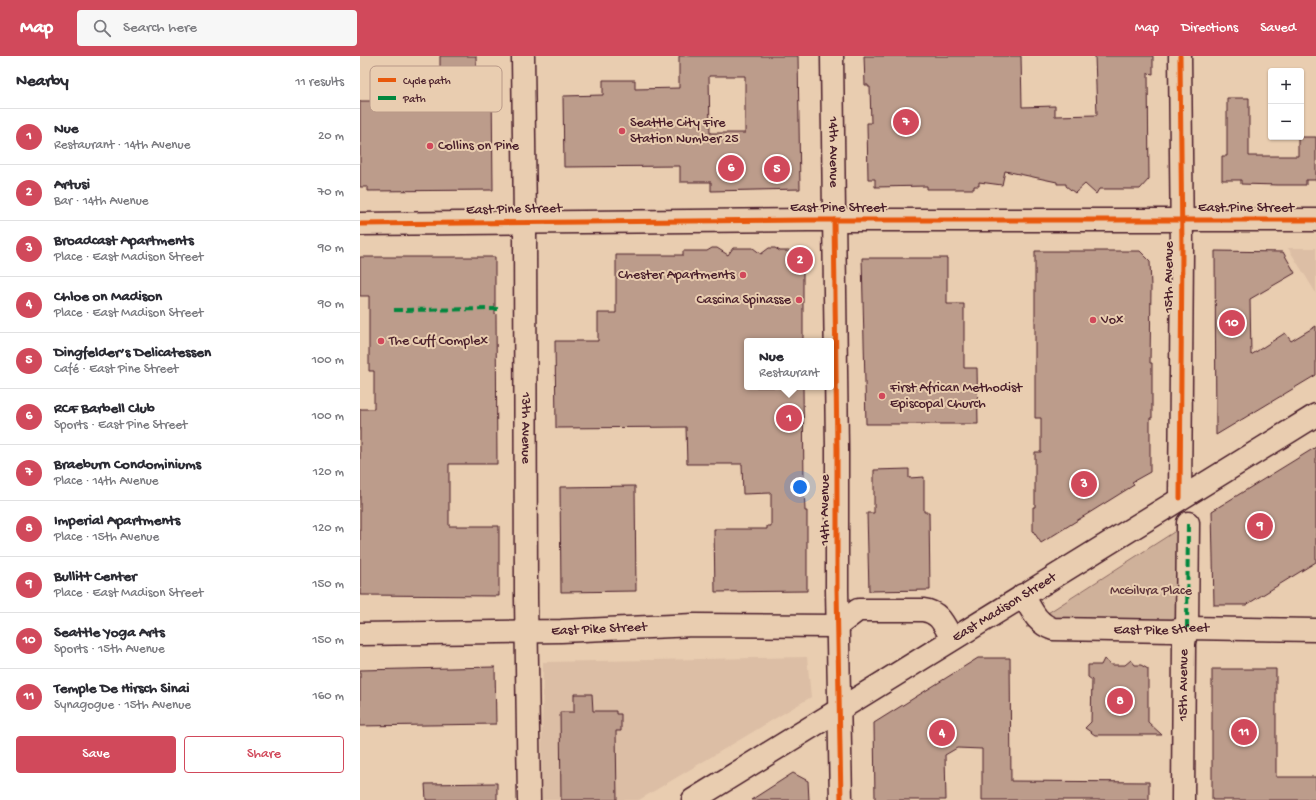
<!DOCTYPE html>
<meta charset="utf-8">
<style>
body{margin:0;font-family:"Gochi Hand",sans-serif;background:#f7f7f7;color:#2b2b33}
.controls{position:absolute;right:12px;top:12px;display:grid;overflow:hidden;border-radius:4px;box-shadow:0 1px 3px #0004}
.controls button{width:36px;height:36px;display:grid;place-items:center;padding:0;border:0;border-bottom:1px solid #e1e1e2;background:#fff;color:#2b2b33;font:20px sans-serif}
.you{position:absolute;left:440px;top:431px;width:14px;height:14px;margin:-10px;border:3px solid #fff;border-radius:50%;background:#1a73e8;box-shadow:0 0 0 6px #1a73e833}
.badge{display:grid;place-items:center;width:26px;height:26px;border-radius:50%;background:#d1495b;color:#fff;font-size:13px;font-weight:700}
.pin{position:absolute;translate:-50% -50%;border:2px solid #fff;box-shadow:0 1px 4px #0006}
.popup{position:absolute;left:384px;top:282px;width:90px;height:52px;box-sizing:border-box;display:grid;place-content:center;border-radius:4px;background:#fff;filter:drop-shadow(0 1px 3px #0005);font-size:13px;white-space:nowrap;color:#7c7c81}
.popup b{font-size:15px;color:#2b2b33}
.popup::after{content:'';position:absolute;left:50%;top:100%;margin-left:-8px;border:8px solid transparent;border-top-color:#fff}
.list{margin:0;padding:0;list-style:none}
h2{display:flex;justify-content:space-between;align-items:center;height:52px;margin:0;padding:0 16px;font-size:17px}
h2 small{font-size:13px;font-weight:400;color:#7c7c81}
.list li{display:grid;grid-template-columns:26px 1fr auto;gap:12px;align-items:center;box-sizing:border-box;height:56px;padding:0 16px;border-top:1px solid #e1e1e2}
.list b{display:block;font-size:15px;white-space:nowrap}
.list p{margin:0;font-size:13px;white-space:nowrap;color:#7c7c81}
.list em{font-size:13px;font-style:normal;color:#7c7c81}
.actions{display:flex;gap:8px;padding:12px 16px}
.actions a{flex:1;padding:9px 0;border:1px solid #d1495b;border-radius:4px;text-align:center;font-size:14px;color:#d1495b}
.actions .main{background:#d1495b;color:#fff}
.icon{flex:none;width:22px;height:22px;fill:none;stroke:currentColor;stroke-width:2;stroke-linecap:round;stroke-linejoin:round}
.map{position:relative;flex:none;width:956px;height:744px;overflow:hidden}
header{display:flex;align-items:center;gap:24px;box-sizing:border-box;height:56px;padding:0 20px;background:#d1495b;color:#fff}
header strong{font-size:19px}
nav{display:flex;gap:22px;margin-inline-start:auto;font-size:14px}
.search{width:280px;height:36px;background:#f7f7f7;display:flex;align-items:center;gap:10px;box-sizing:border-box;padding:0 14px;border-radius:4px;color:#7c7c81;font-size:15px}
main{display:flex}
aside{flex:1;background:#fff}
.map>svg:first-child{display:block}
.built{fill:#dcbea5}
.green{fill:#cfb19a;stroke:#8c6862}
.building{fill:#bc9c8b;stroke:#4a1f2b;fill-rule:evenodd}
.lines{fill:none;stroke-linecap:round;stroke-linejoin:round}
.minor-casing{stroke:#4a1f2b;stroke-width:25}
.major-casing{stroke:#4a1f2b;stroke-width:25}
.minor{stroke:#e9cdb0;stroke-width:22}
.major{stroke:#e9cdb0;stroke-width:22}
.quiet{stroke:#00873e;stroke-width:4;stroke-dasharray:8 4;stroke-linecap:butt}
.cycleway-casing{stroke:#e9cdb0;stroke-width:8}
.cycleway{stroke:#e8590c;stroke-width:5}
.poi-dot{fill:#d1495b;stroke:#e9cdb0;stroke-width:1.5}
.labels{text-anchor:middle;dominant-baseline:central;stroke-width:4;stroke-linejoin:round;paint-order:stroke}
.poi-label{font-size:14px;fill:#4a1f2b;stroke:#e9cdb0;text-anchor:start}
.street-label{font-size:14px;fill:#4a1f2b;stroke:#e9cdb0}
.park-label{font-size:14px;fill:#5e353c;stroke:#e9cdb0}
.key{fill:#e9cdb0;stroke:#b99988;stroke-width:1}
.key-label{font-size:11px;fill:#4a1f2b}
</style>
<header>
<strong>Map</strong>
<div class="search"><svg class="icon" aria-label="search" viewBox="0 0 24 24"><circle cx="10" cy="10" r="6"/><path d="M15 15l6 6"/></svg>Search here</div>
<nav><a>Map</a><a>Directions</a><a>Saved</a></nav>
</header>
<main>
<aside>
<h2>Nearby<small>11 results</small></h2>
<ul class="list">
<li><span class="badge">1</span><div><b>Nue</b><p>Restaurant · 14th Avenue</p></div><em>20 m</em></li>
<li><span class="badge">2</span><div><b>Artusi</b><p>Bar · 14th Avenue</p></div><em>70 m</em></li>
<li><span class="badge">3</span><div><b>Broadcast Apartments</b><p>Place · East Madison Street</p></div><em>90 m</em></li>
<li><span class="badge">4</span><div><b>Chloe on Madison</b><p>Place · East Madison Street</p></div><em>90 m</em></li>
<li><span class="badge">5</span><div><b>Dingfelder’s Delicatessen</b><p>Café · East Pine Street</p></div><em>100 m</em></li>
<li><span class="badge">6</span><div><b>RCF Barbell Club</b><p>Sports · East Pine Street</p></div><em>100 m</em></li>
<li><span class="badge">7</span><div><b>Braeburn Condominiums</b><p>Place · 14th Avenue</p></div><em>120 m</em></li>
<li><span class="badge">8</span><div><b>Imperial Apartments</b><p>Place · 15th Avenue</p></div><em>120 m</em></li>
<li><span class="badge">9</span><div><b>Bullitt Center</b><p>Place · East Madison Street</p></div><em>150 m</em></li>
<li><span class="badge">10</span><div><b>Seattle Yoga Arts</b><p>Sports · 15th Avenue</p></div><em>150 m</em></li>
<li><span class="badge">11</span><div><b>Temple De Hirsch Sinai</b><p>Synagogue · 15th Avenue</p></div><em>160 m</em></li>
</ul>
<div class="actions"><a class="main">Save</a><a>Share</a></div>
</aside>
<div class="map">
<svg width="956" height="744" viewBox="0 0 956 744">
<rect width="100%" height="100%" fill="#e9cdb0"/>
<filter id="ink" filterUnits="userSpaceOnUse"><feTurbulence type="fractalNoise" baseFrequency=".025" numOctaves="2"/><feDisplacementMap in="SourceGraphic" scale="8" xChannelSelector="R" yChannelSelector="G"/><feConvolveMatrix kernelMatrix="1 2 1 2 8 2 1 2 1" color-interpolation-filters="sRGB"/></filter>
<g filter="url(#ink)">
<g class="built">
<polygon points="928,192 956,192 956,237"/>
<polygon points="447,601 451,641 279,744 181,744 183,606"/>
</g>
<polygon class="green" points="828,467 827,572 666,571"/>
<g class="building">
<polygon points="80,0 116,0 117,34 132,33 133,134 8,135 8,131 0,131 0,45 73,45 73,34 80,34"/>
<path d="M319,0H438L440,133L351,135V126H320V110L204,111L203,40L243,39V24H275V33L319,32ZM349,20H385V77H350Z"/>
<polygon points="504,0 661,0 662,51 695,50 695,60 737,59 735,0 793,0 793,18 788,17 789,123 780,133 739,133 736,138 725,128 715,137 706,130 706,128 697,128 697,126 645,115 642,129 619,126 619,130 614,130 614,133 567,133 567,130 515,131 515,123 508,123 507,67 511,67 510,31 508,31 508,29 505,29"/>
<polygon points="867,42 889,42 889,100 938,100 938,81 956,81 956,124 946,124 946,129 918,129 881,128 881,124 862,124 862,100 867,100"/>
<polygon points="352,192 357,192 368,199 373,192 393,192 401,198 409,192 415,192 420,195 443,195 443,285 387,285 387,331 443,331 444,429 445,455 447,455 447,535 355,536 354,473 407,473 407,470 411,470 411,437 383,438 382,408 327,408 326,371 196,372 195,285 238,285 238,257 256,257 256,199 323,199 323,195 347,195"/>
<polygon points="675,195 780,195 790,205 791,231 790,307 792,307 792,362 790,362 790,416 772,426 774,429 681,487 673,475 673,451 675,451 675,396 681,396 681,362 675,362"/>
<polygon points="855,195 923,196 935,217 890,243 891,299 925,277 931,285 956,270 956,319 856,379"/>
<polygon points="0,201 135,201 135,258 136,258 137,408 89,408 89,470 139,470 139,540 0,539 0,353 14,353 14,315 9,315 9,240 0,240"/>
<polygon points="502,202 587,202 587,248 604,248 604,312 617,312 618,368 506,368"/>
<polygon points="956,391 956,506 886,549 854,549 852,455"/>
<polygon points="549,413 549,422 564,421 564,456 569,456 570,534 509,535 507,457 514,457 514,414"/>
<polygon points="275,430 276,535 201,536 200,431"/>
<polygon points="618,602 650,602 651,725 789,726 789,744 622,744 622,693 597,692 585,699 586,744 515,744 514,667"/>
<polygon points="744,603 751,609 765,609 771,604 775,609 781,609 788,613 788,666 802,679 735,679 725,672 731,666 732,624 728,621 728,609 741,609"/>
<polygon points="135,611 136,668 0,670 0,614"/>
<polygon points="852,613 916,613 916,721 956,721 956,744 852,744"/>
<polygon points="214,638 232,638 233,655 256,655 256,658 261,658 261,675 256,675 257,744 201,744 200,656 214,656"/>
<polygon points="433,717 448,725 449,744 391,744"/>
<polygon points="137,727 137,744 66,744 65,728"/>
</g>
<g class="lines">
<defs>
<g id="minor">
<path id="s1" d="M163,0L165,166L166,542L169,744"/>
<path id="s2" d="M472,0L477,393V534L481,744"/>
<polyline points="820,442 822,193 820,0"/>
<path id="s3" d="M663,539C672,554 676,567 693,573L813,575L827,572L956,574"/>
<path id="s4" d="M823,744L824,587L827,572L828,467"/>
</g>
<g id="major">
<polyline points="0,168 448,164 956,164"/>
<path id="s5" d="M0,578L201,575L334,569L477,570L498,554H563C580,556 584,569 592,583"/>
<path id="s6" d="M333,744L956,359"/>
</g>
</defs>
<use href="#minor" class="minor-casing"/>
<use href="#major" class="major-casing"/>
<use href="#minor" class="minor"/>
<use href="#major" class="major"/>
<g class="quiet">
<polyline points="34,254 139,253"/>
<polyline points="827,572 828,467"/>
</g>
<defs>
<g id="cycleway">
<polyline points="474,164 477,393 477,534 481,744"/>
<polyline points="0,168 448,164 956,164"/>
<polyline points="820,442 822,193 820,0"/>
</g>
</defs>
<use href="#cycleway" class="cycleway-casing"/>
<use href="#cycleway" class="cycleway"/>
</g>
</g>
<g class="poi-dot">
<circle cx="262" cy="75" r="4"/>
<circle cx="70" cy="90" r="4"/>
<circle cx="383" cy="219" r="4"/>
<circle cx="439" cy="244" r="4"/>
<circle cx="733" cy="264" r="4"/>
<circle cx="21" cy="285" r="4"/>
<circle cx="522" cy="340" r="4"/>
</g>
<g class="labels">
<g class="poi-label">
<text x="270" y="67">Seattle City Fire<tspan x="270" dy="16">Station Number 25</tspan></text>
<text x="78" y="90">Collins on Pine</text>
<text x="375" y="219" text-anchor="end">Chester Apartments</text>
<text x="431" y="244" text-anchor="end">Cascina Spinasse</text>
<text x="741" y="264">Vox</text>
<text x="29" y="285">The Cuff Complex</text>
<text x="530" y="332">First African Methodist<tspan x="530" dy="16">Episcopal Church</tspan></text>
</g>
<g class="street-label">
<text stroke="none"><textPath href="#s2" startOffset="96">14th Avenue</textPath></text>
<text x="478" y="152">East Pine Street</text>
<text x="886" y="152">East Pine Street</text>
<text transform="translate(154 154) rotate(-1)">East Pine Street</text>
<text transform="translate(809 221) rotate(-90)">15th Avenue</text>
<text stroke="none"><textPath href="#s1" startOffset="372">13th Avenue</textPath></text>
<text transform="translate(465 454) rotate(-90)">14th Avenue</text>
<text stroke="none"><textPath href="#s6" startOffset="366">East Madison Street</textPath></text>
<text stroke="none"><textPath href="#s5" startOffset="239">East Pike Street</textPath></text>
<text stroke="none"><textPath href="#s3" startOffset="155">East Pike Street</textPath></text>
<text stroke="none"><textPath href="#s4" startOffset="115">15th Avenue</textPath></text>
</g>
<g class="park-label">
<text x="791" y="535">McGilvra Place</text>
</g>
</g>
<rect x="10" y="10" width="132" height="46" rx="6" class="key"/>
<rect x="18" y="22" width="18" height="4" fill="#e8590c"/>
<rect x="18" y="40" width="18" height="4" fill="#00873e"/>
<g class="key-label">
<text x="43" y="28">Cycle path</text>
<text x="43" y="46">Path</text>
</g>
</svg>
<div class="controls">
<button>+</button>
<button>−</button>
</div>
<div class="you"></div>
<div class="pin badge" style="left:429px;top:362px">1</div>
<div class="popup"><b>Nue</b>Restaurant</div>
<div class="pin badge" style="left:440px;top:204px">2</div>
<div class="pin badge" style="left:724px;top:428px">3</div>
<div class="pin badge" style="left:582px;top:677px">4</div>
<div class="pin badge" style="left:417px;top:113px">5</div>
<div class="pin badge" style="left:371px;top:112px">6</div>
<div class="pin badge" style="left:546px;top:66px">7</div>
<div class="pin badge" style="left:760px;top:645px">8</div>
<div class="pin badge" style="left:900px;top:470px">9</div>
<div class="pin badge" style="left:872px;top:267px">10</div>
<div class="pin badge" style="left:884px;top:676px">11</div>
</div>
</main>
